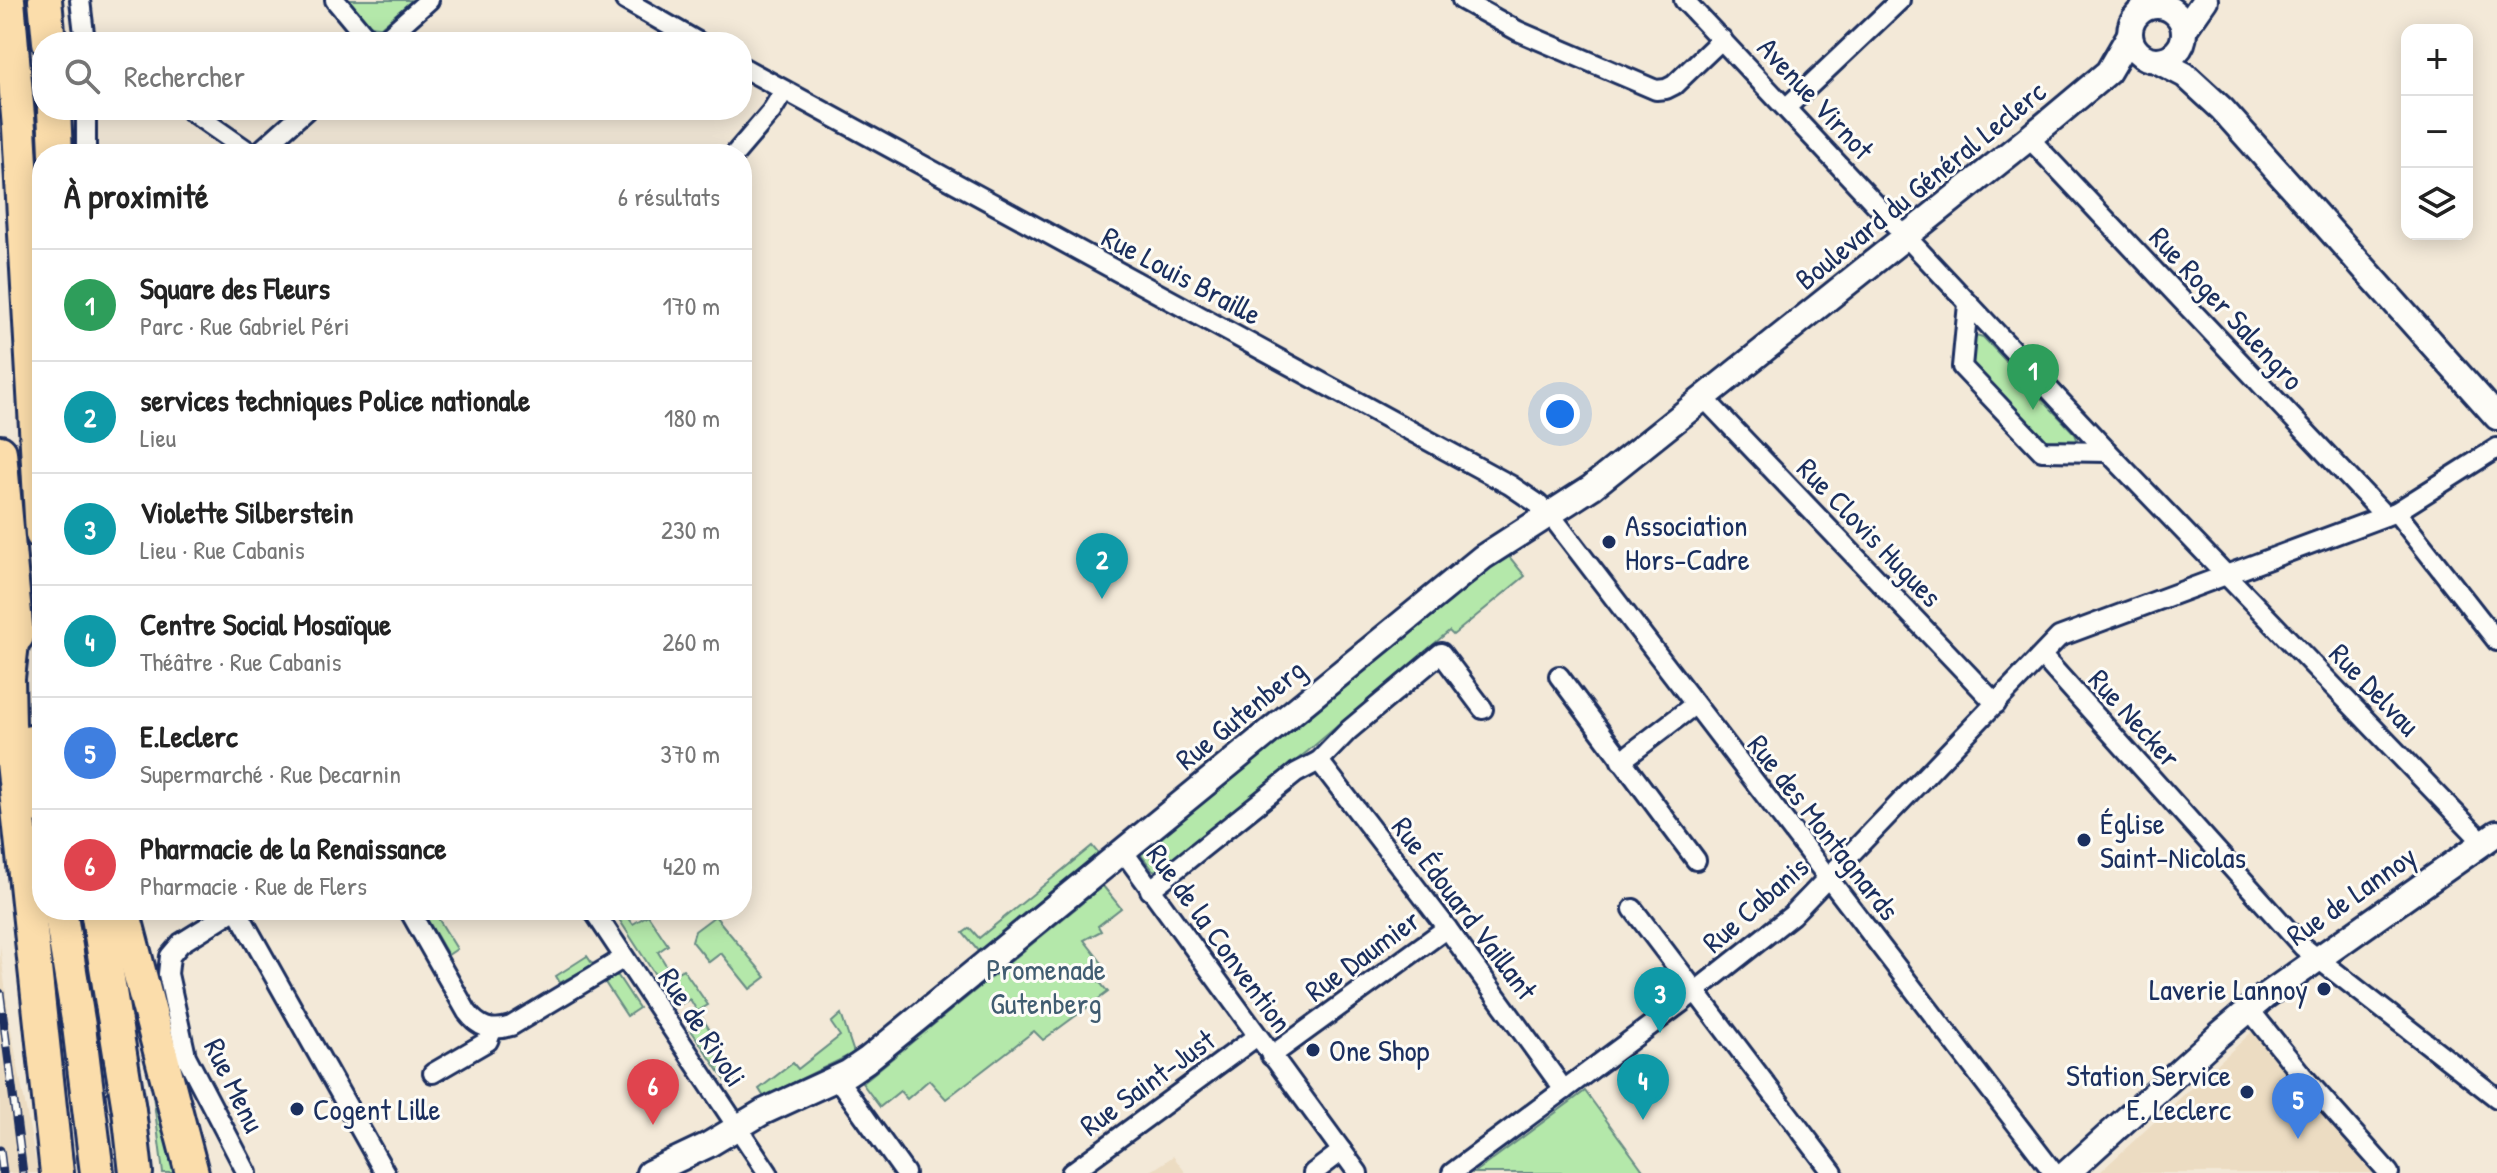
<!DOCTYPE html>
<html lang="fr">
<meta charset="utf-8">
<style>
body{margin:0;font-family:"Patrick Hand",sans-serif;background:#f2f2f2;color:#222}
.controls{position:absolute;right:24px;top:24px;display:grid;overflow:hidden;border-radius:16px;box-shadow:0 4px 20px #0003}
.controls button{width:72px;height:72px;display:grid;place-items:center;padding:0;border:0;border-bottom:2px solid #e0e0e0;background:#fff;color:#222;font:40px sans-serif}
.you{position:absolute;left:1560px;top:414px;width:28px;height:28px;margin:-20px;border:6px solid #fff;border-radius:50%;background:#1a73e8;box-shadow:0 0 0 12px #1a73e833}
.badge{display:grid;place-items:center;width:52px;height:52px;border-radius:50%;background:#1b2f5e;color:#fff;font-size:26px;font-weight:700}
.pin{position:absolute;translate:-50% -66px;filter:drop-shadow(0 2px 4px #0008)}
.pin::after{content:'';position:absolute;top:42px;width:28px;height:24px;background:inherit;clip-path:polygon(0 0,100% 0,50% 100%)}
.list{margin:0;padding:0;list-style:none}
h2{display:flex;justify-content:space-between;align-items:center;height:104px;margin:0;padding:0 32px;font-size:34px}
h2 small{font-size:26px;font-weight:400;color:#767676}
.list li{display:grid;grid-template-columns:52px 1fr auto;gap:24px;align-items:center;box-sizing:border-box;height:112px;padding:0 32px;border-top:2px solid #e0e0e0}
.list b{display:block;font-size:30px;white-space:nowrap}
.list p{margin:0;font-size:26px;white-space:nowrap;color:#767676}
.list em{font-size:26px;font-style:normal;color:#767676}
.icon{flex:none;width:44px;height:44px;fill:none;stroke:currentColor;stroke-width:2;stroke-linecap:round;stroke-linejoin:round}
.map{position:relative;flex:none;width:2497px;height:1173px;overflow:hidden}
.search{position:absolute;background:#fff;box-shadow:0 4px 20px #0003;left:32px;top:32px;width:720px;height:88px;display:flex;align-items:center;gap:20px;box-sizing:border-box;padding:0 28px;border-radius:32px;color:#767676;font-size:30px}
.panel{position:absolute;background:#fff;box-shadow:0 4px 20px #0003;left:32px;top:144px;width:720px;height:776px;border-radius:32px}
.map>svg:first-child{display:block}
.built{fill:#ecdcc2}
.green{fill:#b4e8aa;stroke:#688c84;stroke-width:2}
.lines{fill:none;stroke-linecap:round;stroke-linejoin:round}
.minor-casing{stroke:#1b2f5e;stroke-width:24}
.tertiary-casing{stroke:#1b2f5e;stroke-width:30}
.trunk-casing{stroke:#1b2f5e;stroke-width:38}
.minor{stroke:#fdfcf7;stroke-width:18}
.tertiary{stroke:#fdfcf7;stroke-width:24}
.trunk{stroke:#fbddab;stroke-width:32}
.rail-casing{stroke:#1b2f5e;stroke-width:9}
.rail{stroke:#fdfcf7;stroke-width:6;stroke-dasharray:18;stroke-linecap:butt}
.poi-dot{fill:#1b2f5e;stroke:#fdfcf7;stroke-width:3}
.labels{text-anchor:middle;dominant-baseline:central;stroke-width:6;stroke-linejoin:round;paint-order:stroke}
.street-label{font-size:30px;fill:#1b2f5e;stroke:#fdfcf7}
.poi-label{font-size:30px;fill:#1b2f5e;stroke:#fdfcf7;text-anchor:start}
.park-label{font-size:30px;fill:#415d71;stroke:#fdfcf7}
</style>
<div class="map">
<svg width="2497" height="1173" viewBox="0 0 2497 1173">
<rect width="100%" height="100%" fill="#f3e9d8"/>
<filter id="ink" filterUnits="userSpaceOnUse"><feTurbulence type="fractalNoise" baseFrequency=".0125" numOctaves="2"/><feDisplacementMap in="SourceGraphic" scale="16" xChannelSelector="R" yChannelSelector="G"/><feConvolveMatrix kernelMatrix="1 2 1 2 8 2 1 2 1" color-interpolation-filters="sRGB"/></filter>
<g filter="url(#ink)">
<g class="built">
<polygon points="0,945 9,1019 38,1173 0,1173"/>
<polygon points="2254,1030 2377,1173 2099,1173"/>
<polygon points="1173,1156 1186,1173 1148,1173 1165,1162"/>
</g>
<g class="green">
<path d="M350,0H412L381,27C365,28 353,15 350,0Z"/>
<polygon points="1976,335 1983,337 2075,434 2077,439 2076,443 2045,443 1971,366 1973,339"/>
<polygon points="1503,549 1525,576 1453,635 1449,631 1308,751 1158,871 1153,870 1138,851"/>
<polygon points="1092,846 1098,853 978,951 963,933 970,928 979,938"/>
<polygon points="1103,886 1121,908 1098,926 1101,931 1084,940 1102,963 1091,972 1108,992 1043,1040 1034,1031 946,1099 929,1080 907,1099 900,1091 880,1107 862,1083"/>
<polygon points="422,910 433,910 457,949 448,955"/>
<polygon points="613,910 623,910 633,924 648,915 668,945 658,952 672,975 683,969 708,1005 698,1011 716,1040 710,1044 738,1086 732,1090 684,1020 697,1011 690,999 676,1007"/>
<polygon points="715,916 766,977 750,989 721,953 709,962 692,941 695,931"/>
<polygon points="587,956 593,965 560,983 556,976"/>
<polygon points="613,976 618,976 639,1008 627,1016 604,981"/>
<polygon points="841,1014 854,1053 764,1097 759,1089 793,1063 798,1069 840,1036 831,1023"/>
<polygon points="145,1032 179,1173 163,1173"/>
<polygon points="1585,1091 1645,1173 1474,1173"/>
</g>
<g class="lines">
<defs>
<g id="minor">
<polyline points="80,0 85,42"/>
<polyline points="335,0 370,42"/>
<polyline points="625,0 698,42"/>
<polyline points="1462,0 1518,31 1656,90 1666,89 1674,85 1722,39"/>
<polyline points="1684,0 2108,452 2483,842"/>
<polyline points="382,42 429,0"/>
<polyline points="742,67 1510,485 1538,504 1556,522 2054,1173"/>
<polyline points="1787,107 1900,0"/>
<polyline points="86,110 86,154"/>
<polyline points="189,110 252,154"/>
<polyline points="2029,138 2385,516"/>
<polyline points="257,154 306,110"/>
<polyline points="735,154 771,112 784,91"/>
<polyline points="1968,304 1962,367 2042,451 2108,452"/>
<polyline points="1704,398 1996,704"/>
<polyline points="2396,512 2497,641"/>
<polyline points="2042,656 2303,947 2497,1098"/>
<polyline points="1559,676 1696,860"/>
<polyline points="1319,761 1447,928 1564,1090"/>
<polyline points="1621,761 1694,705"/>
<polyline points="1123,851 1358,1173"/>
<polyline points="1150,890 1296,773 1319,761 1349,730 1441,653 1483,709"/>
<polyline points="1633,909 1833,1173"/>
<polyline points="234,910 181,943 170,956 168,974 186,1056 247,1173"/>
<polyline points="237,910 385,1173"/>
<path d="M409,910L467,1012C479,1028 492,1032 511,1026L624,958"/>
<polyline points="593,910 768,1173"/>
<polyline points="2249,1009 2302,1075 2389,1173"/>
<polyline points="1271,1056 1447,928"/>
<polyline points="433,1073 488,1041 492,1030"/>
<polyline points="837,1078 905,1173"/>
<polyline points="1071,1173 1257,1036"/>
<polyline points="1313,1173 1342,1151"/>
<polyline points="1452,1173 1682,1002 1792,915 2059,637 2396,512 2497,448"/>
</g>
<g id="tertiary">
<circle cx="2157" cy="33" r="27"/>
<polyline points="2184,30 2205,0"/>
<polyline points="2156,60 2185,75 2222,109 2497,417"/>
<polyline points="649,1173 708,1145 763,1112 848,1073 867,1060 1483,557 1592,487 2029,138 2108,72 2129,36"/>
<polyline points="2067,1173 2219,1035 2264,997 2497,833"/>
</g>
<g id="trunk">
<polyline points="8,0 19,128 42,534"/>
<polyline points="45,0 49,42"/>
<polyline points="54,110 56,154"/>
<polyline points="0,452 17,636"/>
<polyline points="15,617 8,678 9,725 57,1173"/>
<polyline points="31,742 42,807"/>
<polyline points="60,910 79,1026 97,1173"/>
<polyline points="97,910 129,1110 136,1173"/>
<polyline points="123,910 192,1173"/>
</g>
</defs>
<use href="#minor" class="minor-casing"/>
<use href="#tertiary" class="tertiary-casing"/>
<use href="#trunk" class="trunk-casing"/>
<use href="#minor" class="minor"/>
<use href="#tertiary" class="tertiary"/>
<use href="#trunk" class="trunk"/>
<defs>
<g id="rail">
<polyline points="0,993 23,1173"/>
<polyline points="0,1150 3,1173"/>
</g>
</defs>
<use href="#rail" class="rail-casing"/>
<use href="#rail" class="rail"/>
</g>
</g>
<g class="poi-dot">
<circle cx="1609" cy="542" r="8"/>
<circle cx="2084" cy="840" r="8"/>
<circle cx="2324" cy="989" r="8"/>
<circle cx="1313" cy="1050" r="8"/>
<circle cx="2247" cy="1092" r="8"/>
<circle cx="297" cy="1109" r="8"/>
</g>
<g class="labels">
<g class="street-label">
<text transform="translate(1816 98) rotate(47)">Avenue Virnot</text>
<text transform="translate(1920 185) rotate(-39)">Boulevard du Général Leclerc</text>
<text transform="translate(1182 275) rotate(28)">Rue Louis Braille</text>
<text transform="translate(2227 308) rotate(47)">Rue Roger Salengro</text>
<text transform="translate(1870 532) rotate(46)">Rue Clovis Hugues</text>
<text transform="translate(2375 689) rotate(46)">Rue Delvau</text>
<text transform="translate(1240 714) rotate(-39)">Rue Gutenberg</text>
<text transform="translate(2135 718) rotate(48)">Rue Necker</text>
<text transform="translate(1824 827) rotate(52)">Rue des Montagnards</text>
<text transform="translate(2351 895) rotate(-35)">Rue de Lannoy</text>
<text transform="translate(1755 904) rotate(-41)">Rue Cabanis</text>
<text transform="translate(1465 908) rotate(53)">Rue Édouard Vaillant</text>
<text transform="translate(1220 938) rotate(54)">Rue de la Convention</text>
<text transform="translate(1362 955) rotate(-36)">Rue Daumier</text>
<text transform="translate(703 1027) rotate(57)">Rue de Rivoli</text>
<text transform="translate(1147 1082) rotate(-36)">Rue Saint-Just</text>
<text transform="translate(235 1085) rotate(64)">Rue Menu</text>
</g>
<g class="poi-label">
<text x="1625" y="525">Association<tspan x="1625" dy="34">Hors-Cadre</tspan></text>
<text x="2100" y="823">Église<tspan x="2100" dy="34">Saint-Nicolas</tspan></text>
<text x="2308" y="989" text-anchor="end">Laverie Lannoy</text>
<text x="1329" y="1050">One Shop</text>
<text x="2231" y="1075" text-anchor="end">Station Service<tspan x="2231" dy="34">E. Leclerc</tspan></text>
<text x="313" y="1109">Cogent Lille</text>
</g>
<g class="park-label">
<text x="1046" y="969">Promenade<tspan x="1046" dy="34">Gutenberg</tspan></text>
</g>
</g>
</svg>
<div class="controls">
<button>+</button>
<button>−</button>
<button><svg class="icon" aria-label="layers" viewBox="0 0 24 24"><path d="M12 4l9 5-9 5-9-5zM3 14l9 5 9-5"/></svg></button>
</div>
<div class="you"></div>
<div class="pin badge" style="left:2033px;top:410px;background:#2e9e5b">1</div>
<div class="pin badge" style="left:1102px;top:599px;background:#0f9aa8">2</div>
<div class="pin badge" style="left:1660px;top:1033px;background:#0f9aa8">3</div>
<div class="pin badge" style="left:1643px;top:1120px;background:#0f9aa8">4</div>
<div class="pin badge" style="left:2298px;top:1139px;background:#3f7fe0">5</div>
<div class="pin badge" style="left:653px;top:1125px;background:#e0444e">6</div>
<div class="search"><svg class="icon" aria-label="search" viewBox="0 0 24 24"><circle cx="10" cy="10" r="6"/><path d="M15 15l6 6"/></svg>Rechercher</div>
<section class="panel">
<h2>À proximité<small>6 résultats</small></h2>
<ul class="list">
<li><span class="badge" style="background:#2e9e5b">1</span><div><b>Square des Fleurs</b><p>Parc · Rue Gabriel Péri</p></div><em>170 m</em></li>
<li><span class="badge" style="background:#0f9aa8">2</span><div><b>services techniques Police nationale</b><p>Lieu</p></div><em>180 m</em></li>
<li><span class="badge" style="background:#0f9aa8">3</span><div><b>Violette Silberstein</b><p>Lieu · Rue Cabanis</p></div><em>230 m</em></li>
<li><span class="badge" style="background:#0f9aa8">4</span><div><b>Centre Social Mosaïque</b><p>Théâtre · Rue Cabanis</p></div><em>260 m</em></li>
<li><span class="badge" style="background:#3f7fe0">5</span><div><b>E.Leclerc</b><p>Supermarché · Rue Decarnin</p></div><em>370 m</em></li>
<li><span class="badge" style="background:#e0444e">6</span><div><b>Pharmacie de la Renaissance</b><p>Pharmacie · Rue de Flers</p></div><em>420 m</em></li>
</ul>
</section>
</div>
